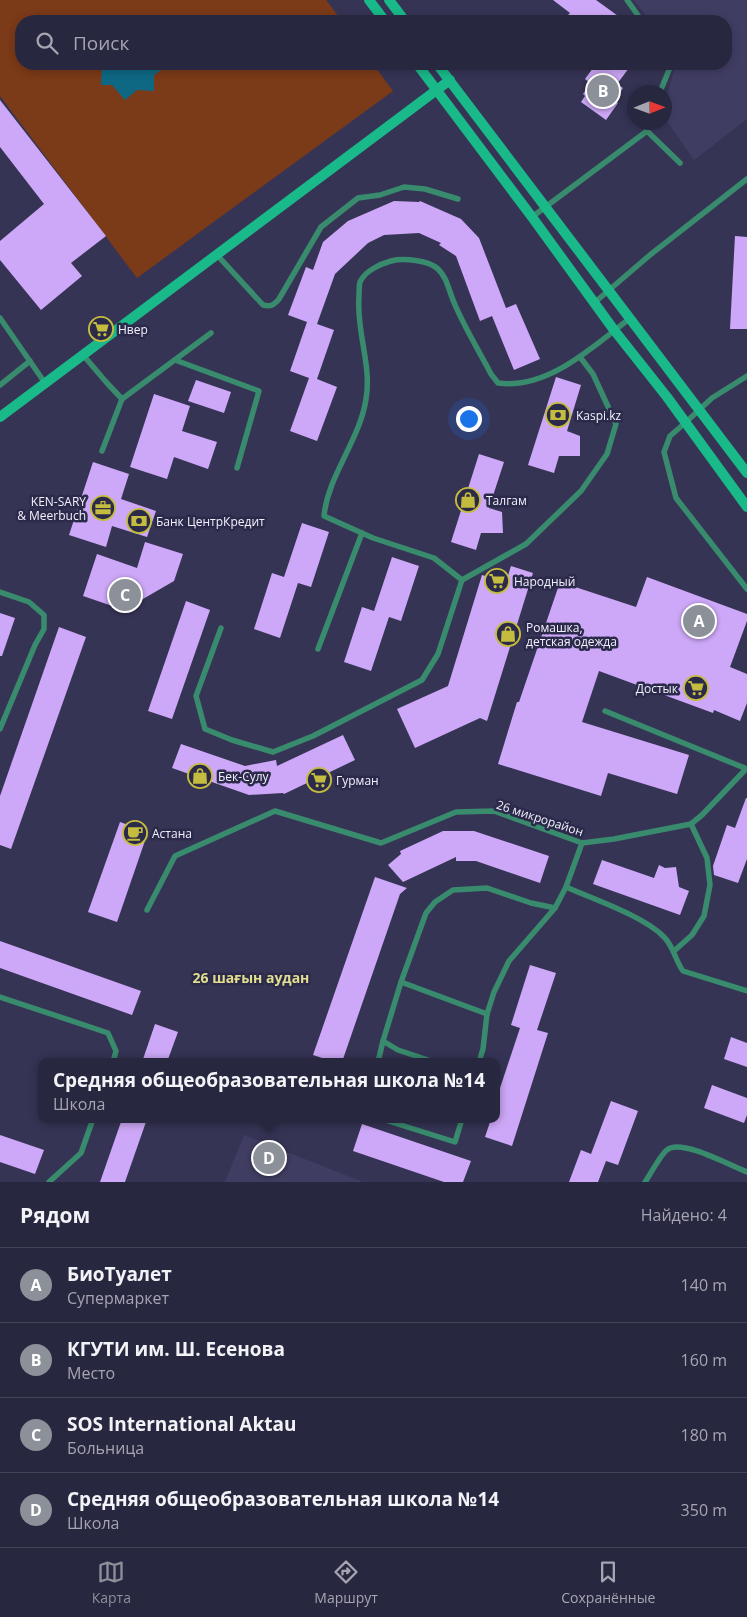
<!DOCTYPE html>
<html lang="ru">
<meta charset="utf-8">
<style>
body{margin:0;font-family:"Open Sans",sans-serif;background:#34334b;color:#f1f3f6}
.compass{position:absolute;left:627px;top:85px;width:45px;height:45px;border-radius:50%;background:#282740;box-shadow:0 2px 8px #0003;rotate:89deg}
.you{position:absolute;left:468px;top:418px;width:18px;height:18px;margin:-12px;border:4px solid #fff;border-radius:50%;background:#1a73e8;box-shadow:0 0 0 8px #1a73e833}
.badge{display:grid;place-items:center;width:32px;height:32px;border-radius:50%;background:#8c9099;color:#fff;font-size:16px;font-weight:700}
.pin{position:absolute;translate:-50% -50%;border:2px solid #fff;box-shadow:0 1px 5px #0006}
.popup{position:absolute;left:38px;top:1058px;width:462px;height:65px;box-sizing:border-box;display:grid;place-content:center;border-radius:10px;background:#282740;filter:drop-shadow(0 1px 4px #0005);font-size:16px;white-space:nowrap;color:#a5a5b1}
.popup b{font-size:19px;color:#f1f3f6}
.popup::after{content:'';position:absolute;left:50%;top:100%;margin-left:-10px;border:10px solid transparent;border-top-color:#282740}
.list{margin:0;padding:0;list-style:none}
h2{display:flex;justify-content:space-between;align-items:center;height:65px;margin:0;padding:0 20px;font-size:21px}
h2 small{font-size:16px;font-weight:400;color:#a5a5b1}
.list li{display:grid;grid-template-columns:32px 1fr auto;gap:15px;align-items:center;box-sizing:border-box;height:75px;padding:0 20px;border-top:1px solid #444459}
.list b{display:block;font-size:19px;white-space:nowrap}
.list p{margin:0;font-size:16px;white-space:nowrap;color:#a5a5b1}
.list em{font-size:16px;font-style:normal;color:#a5a5b1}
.icon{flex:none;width:28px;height:28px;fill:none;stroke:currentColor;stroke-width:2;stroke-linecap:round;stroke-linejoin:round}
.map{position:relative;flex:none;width:747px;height:1182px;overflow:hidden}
.search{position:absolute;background:#282740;box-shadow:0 2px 8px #0003;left:15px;right:15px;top:15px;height:55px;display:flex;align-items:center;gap:12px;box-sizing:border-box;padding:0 18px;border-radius:20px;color:#a5a5b1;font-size:19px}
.sheet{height:365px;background:#282740}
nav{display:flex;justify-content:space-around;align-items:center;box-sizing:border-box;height:70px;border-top:1px solid #444459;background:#282740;font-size:14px;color:#a5a5b1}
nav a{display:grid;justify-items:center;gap:2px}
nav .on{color:#8c9099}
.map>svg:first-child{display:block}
.built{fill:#403d63}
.green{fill:#7b3a18}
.water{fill:#0e6884}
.building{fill:#cea8f8}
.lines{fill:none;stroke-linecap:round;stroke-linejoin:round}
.lane{stroke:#398b6d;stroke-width:5.5}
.secondary{stroke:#19b989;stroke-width:10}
.labels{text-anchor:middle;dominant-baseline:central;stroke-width:5;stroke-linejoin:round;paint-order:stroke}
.poi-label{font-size:12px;fill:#f1f1fe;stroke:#2c2a4a;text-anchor:start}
.street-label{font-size:12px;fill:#f1f1fe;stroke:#2c2a4a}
.neighbourhood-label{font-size:14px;font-weight:bold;fill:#e1de8f;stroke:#2c2a4a}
</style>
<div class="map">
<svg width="747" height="1182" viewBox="0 0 747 1182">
<rect width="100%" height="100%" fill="#363455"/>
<g class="built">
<polygon points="634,0 747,0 747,119 694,160 665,118 665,107 675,64 726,64 726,21 650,21"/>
<polygon points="244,1135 363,1182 225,1182"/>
</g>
<polygon class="green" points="0,0 326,0 342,21 21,21 21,64 373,64 393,91 137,278 0,96"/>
<polygon class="water" points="99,64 167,64 168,65 154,75 154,91 137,90 125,100 112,85 101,85 102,68"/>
<g class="building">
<polygon points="553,0 596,0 625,21 574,21 567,16 570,13"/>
<polygon points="596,64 632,64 617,84 623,88 615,100 618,103 606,120 581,102 585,96 583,94 590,83 585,79"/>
<polygon points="0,100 106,236 71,263 82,276 41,310 0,260 0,241 44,204 0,147"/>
<polygon points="394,201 419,202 420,201 461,219 479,238 506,308 516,304 540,359 514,370 492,316 480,321 456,256 439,245 441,243 419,233 384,235 368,243 335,274 317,324 334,330 317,379 337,387 317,441 290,431 309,378 290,371 307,322 288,315 306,267 313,270 323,242 348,221"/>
<polygon points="735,236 747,237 747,329 730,329"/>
<polygon points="556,377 581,385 567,431 580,436 580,456 559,456 554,473 528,465"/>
<polygon points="196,380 231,392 224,413 188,401"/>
<polygon points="154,394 190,406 182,431 217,442 208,469 174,457 167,479 130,467"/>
<polygon points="479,454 504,462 489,508 502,512 503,533 481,533 476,550 451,542"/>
<polygon points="93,462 129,474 121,499 156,511 147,537 112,526 106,547 69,535"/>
<polygon points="302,523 329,532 311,587 298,583 280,638 254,629 272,573 284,577"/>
<polygon points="145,542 183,554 174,581 124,610 83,596 97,554 137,568"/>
<polygon points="392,557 419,566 401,621 389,617 371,671 344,662 362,607 374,611"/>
<polygon points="511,566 533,573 487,721 480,718 415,748 397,709 448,686 482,575 506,582"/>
<polygon points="647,577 747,614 747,621 730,667 747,674 747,703 740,721 714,710 713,713 599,671 582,722 689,755 677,794 608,773 601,796 498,764 517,702 519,702 560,582 636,607"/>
<polygon points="186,601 210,610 172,719 148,711"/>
<polygon points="0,613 15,618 2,656 0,656"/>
<polygon points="59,627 86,637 11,849 0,845 0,796"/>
<polygon points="343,735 355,760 284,794 283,793 249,795 172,768 181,744 245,766 276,760 277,766"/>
<polygon points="746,798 747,798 747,859 738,883 714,875 713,866 727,825 735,828"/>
<polygon points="120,822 148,832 117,922 88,912"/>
<polygon points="443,831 474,831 549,856 540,883 476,861 456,861 456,857 403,882 388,865 401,854 400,851"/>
<polygon points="602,860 654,878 659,865 665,868 676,867 679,887 689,891 680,915 593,884"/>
<polygon points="375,877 407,888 400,894 342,1062 320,1062 322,1058 313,1055"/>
<polygon points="0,941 141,991 132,1015 0,968"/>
<polygon points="530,965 556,973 537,1030 548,1033 512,1146 485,1137 491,1119 496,1119 496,1100 520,1028 511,1025"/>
<polygon points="155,1024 178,1032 167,1062 142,1062"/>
<polygon points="731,1037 747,1043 747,1067 724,1059"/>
<polygon points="712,1085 747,1098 747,1115 744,1123 704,1108"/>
<polygon points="611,1101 638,1111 618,1165 606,1161 598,1182 569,1182 581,1150 591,1154"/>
<polygon points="122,1119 147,1119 125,1182 100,1182"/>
<polygon points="362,1124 471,1161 463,1182 444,1182 353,1151"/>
<polygon points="0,1135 44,1150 35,1174 0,1162"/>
</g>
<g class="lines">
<g class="lane">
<polyline points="627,0 642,21"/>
<polyline points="660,92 671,65 671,64"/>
<polyline points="647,131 650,122"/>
<polyline points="532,217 647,131 680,163"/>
<path d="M217,255L263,305C271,307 274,305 279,299L321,227L358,198L380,195L404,187L425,189L458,199"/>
<polyline points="594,303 650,255 747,179"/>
<polyline points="0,318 45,383"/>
<polyline points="83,355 107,383 122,399 102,451"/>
<polyline points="175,360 259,391 237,468"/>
<polyline points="747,376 712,398 685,423 670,436 664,452 676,498 747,589"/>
<polyline points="0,385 30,361"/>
<polyline points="122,399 211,333"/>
<path d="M462,580L434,558L373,538L324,516C328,475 360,440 366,399C372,365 356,331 359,297C359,293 359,286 360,282C365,271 380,264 391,261C403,258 429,260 438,269C447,278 448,288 453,300C463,325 478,349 491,374L498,383C547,390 593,347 629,319"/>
<polyline points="0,592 29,602 44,615 44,629 35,645 0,729"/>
<polyline points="221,628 196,696 205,729 232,740 273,752 313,736 422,680 438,654 462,580 526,544 581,491 607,454 616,424 593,374 580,357"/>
<polyline points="318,649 362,533"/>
<polyline points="605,711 747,769"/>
<path d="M566,887C593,899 644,916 664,937C674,947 675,960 683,971L747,991"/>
<polyline points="147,910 175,856 275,811 381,843 456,812 494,811 582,843 614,839 691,824 702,815 746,769"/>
<polyline points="674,951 692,935 704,916 710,885 707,858 691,824"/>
<polyline points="401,982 487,1014"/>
<polyline points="0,997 108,1033 116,1051 113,1062"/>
<polyline points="383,1041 398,1050 434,1062"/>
<polyline points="378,1062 383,1041 401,982 426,913 435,902 453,890 487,888 531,903 555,908"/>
<polyline points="479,1062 483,1049 487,1014 494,992 509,961 555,908 566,887 582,843"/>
<polyline points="382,1119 455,1142 462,1119"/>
<polyline points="49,1182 81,1153 93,1119"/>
<path d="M645,1182C650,1175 661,1154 667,1150C681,1138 731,1166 747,1172"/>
</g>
<g class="secondary">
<polyline points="369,0 385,21"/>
<polyline points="389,0 405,21"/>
<polyline points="417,64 532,217 614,330 667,397 747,507"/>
<polyline points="437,64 747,473"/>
<polyline points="0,417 450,80"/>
</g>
</g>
<defs>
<symbol id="supermarket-ring" viewBox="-11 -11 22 22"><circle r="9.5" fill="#2c2a4a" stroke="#c4bc3e" stroke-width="1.5"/><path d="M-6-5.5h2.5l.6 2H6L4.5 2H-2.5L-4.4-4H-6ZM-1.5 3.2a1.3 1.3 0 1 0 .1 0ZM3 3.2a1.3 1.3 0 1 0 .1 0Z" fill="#c4bc3e"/></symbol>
<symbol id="bank-ring" viewBox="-11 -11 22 22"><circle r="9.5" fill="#2c2a4a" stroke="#c4bc3e" stroke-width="1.5"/><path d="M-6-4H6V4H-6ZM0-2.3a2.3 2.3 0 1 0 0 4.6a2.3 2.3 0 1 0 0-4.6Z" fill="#c4bc3e"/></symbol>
<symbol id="shop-ring" viewBox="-11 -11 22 22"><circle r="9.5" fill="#2c2a4a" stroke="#c4bc3e" stroke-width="1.5"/><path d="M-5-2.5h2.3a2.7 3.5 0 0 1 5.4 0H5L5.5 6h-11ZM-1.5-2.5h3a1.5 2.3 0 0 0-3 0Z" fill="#c4bc3e"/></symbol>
<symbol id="office-ring" viewBox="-11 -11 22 22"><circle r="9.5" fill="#2c2a4a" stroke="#c4bc3e" stroke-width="1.5"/><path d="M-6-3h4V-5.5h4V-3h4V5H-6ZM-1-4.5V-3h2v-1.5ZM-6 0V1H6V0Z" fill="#c4bc3e"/></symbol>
<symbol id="cafe-ring" viewBox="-11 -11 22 22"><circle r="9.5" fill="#2c2a4a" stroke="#c4bc3e" stroke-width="1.5"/><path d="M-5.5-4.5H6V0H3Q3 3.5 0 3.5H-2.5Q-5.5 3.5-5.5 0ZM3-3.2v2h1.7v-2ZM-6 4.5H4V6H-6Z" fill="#c4bc3e"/></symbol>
</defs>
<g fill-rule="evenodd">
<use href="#supermarket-ring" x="87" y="315" width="28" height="28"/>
<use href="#bank-ring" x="544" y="401" width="28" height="28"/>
<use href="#shop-ring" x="454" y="486" width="28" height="28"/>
<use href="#office-ring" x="89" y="494" width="28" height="28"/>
<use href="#bank-ring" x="125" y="507" width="28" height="28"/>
<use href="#supermarket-ring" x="483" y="567" width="28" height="28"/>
<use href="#shop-ring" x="494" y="620" width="28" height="28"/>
<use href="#supermarket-ring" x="682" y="674" width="28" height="28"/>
<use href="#shop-ring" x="186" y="762" width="28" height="28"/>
<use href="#supermarket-ring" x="305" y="766" width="28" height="28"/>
<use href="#cafe-ring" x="121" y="819" width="28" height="28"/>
</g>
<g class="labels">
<g class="poi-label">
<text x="118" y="329">Нвер</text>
<text x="576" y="415">Kaspi.kz</text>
<text x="486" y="500">Талгам</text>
<text x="86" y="501" text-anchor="end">KEN-SARY<tspan x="86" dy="14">&amp; Meerbuch</tspan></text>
<text x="156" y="521">Банк ЦентрКредит</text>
<text x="514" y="581">Народный</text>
<text x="526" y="627">Ромашка,<tspan x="526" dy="14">детская одежда</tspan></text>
<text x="678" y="688" text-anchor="end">Достык</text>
<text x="218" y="776">Бек-Сулу</text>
<text x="336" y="780">Гурман</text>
<text x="152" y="833">Астана</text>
</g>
<g class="street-label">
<text transform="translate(540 818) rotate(18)">26 микрорайон</text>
</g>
<g class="neighbourhood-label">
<text x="251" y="977">26 шағын аудан</text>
</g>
</g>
</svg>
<svg class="compass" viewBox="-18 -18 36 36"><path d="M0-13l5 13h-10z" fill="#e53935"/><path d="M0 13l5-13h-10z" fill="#a5a5b1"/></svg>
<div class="you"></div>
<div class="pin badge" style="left:699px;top:621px">A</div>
<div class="pin badge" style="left:603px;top:91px">B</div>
<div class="pin badge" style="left:125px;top:595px">C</div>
<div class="pin badge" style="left:269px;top:1158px">D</div>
<div class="popup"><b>Cредняя общеобразовательная школа №14</b>Школа</div>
<div class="search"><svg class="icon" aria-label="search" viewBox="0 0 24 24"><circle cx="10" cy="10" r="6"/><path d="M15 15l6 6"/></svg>Поиск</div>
</div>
<section class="sheet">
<h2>Рядом<small>Найдено: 4</small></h2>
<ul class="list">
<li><span class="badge">A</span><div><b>БиоТуалет</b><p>Супермаркет</p></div><em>140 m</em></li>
<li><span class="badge">B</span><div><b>КГУТИ им. Ш. Есенова</b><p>Место</p></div><em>160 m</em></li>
<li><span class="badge">C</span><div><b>SOS International Aktau</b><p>Больница</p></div><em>180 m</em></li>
<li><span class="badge">D</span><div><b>Cредняя общеобразовательная школа №14</b><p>Школа</p></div><em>350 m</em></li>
</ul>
</section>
<nav>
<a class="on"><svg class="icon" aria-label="map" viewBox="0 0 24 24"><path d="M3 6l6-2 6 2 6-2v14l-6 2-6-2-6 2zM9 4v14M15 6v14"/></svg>Карта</a>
<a><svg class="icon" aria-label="directions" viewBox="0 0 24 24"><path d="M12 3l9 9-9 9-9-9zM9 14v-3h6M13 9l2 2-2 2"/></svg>Маршрут</a>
<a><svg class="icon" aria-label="saved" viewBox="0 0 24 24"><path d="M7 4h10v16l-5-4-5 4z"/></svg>Сохранённые</a>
</nav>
